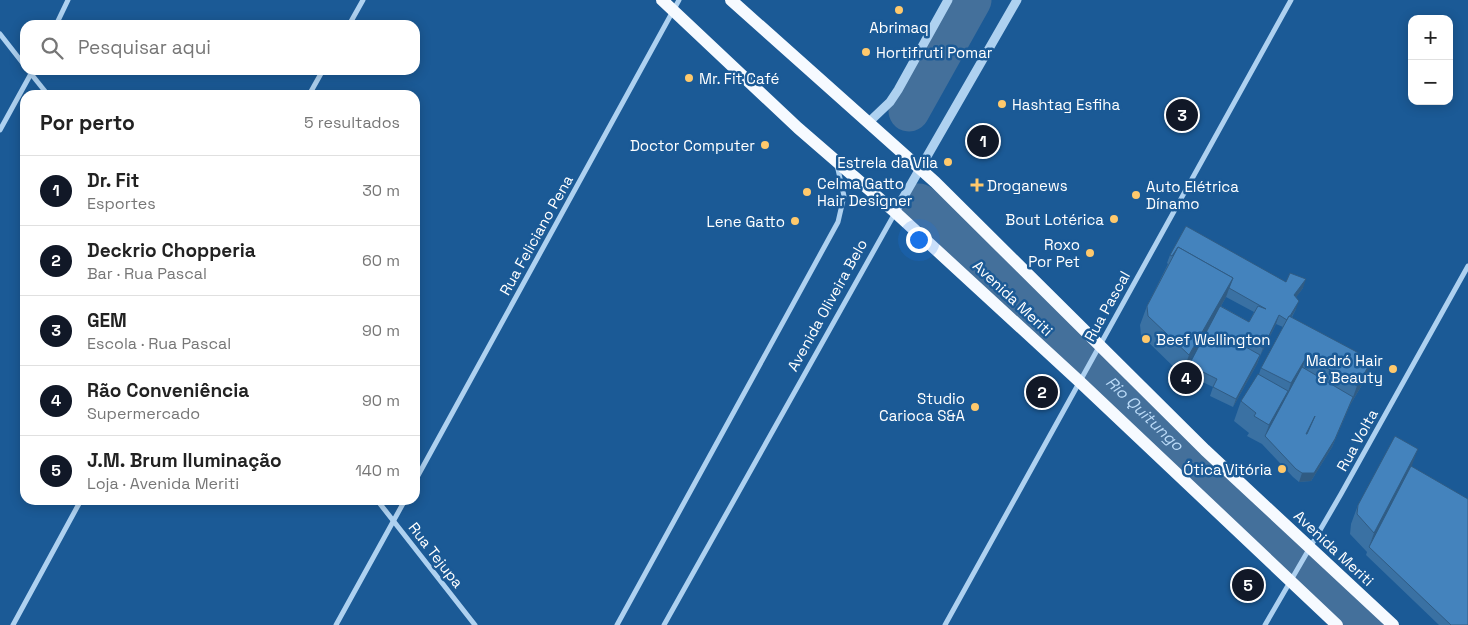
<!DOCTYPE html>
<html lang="pt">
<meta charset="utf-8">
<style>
body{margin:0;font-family:"Space Grotesk",sans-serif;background:#f6f6f6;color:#222}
.controls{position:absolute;right:15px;top:15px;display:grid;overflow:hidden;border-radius:10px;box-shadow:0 2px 12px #0003}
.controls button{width:45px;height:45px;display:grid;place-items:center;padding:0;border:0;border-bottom:1px solid #e0e0e0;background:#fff;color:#222;font:25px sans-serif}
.you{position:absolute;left:918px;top:239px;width:18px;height:18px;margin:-12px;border:4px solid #fff;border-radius:50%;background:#1a73e8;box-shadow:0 0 0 8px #1a73e833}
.badge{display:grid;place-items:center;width:32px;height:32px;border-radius:50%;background:#111827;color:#fff;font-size:16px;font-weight:700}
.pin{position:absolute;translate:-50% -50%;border:2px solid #fff;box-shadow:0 1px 5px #0006}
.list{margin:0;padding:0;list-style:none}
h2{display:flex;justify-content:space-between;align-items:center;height:65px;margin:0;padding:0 20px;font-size:21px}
h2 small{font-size:16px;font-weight:400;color:#767676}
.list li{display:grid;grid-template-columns:32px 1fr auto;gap:15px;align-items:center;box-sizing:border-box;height:70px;padding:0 20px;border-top:1px solid #e0e0e0}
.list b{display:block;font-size:19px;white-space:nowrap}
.list p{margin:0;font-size:16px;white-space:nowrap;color:#767676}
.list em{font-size:16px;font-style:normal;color:#767676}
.icon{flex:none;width:28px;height:28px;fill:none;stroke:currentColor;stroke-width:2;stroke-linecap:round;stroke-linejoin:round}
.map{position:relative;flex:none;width:1468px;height:625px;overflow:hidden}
.search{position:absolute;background:#fff;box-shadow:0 2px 12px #0003;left:20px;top:20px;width:400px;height:55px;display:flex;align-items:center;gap:12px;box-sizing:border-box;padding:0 18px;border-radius:15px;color:#767676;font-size:19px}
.panel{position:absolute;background:#fff;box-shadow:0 2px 12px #0003;left:20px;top:90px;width:400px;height:415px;border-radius:15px}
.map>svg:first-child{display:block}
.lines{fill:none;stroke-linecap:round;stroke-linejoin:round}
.river{stroke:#44709b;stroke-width:41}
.minor{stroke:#aed1f0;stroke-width:5}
.tertiary{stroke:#aed1f0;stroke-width:9}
.primary{stroke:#f6faff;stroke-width:12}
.wall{fill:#3a71a3;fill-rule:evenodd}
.shaded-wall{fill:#305c84}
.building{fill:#4483bd;stroke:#305c84;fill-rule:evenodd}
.poi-dot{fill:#ffc96c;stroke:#1b5a96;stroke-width:2}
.labels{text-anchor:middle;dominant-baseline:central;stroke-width:5;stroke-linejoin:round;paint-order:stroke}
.poi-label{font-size:15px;fill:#fff;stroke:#1b5a96;text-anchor:end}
.street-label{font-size:15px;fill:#fff;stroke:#1b5a96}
.water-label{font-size:16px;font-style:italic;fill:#badaf7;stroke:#1b5a96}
</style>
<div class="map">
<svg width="1468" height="625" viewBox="0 0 1468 625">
<rect width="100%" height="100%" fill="#1b5a96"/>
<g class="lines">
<g class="river">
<polyline points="909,111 971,0"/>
<path id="s1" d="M919,204L1061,333L1367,625"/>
</g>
<g class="minor">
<polyline points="56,25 68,0"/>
<polyline points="349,25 363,0"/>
<polyline points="0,34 25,66"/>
<polyline points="28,70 48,95"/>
<polyline points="309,95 323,70"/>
<polyline points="0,130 33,70"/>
<polyline points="415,481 679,0"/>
<polyline points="377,500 475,625"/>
<polyline points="13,625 81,500"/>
<polyline points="336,625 405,500"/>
<polyline points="617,625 838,222 844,196 837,165"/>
<polyline points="664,625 895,213"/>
<polyline points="945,625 1291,0"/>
<polyline points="1265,625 1341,494 1468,266"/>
</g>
<g class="tertiary">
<polyline points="869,122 890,102 898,90 948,0"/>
<polyline points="895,212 1017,0"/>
</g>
<g class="primary">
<polyline points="662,0 798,128 895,212 1080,382 1337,625"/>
<polyline points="731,0 935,182 1205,450 1393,625"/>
</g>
</g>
<g class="wall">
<path d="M1170,255L1286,282L1303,288L1296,297V309L1292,317L1365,380L1350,405L1332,447L1311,481L1299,482L1293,477L1262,444L1247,436L1249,433L1234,421L1241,401L1259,374L1261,368L1283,327L1276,324L1260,356L1257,364L1233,407L1210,396L1213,387L1186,374L1189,365L1212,321L1182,375L1141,335L1140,325L1147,306L1168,264L1167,263ZM1226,297L1254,312L1249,322L1221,306Z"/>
<polygon points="1411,466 1468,625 1439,625 1366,555 1367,552 1350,534 1351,524 1358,505"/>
</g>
<g class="shaded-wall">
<polygon points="1233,278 1226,297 1182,375 1189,355"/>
<polygon points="1306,279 1303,288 1291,304 1294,295"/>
<polygon points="1299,301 1296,309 1285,328 1288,320"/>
<polygon points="1279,315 1276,324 1260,356 1263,348"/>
<polygon points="1260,355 1257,364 1233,407 1236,399"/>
<polygon points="1307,356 1299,376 1284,403 1291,383"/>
<polygon points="1372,360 1365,380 1350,405 1332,447 1311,481 1299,482 1302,473 1353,397 1357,386"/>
<polygon points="1288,391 1281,410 1265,436 1269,425"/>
<polygon points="1418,449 1411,468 1369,547 1374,533"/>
</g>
<g class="building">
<polygon points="1186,226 1286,282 1290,273 1306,279 1294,295 1299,301 1290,316 1289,316 1287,320 1279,315 1263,348 1241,335 1237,342 1260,355 1236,399 1213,387 1217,379 1189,365 1220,306 1249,322 1258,306 1266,309 1229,288 1233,278 1178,247 1172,256 1170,255"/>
<polygon points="1178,247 1233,278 1189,355 1148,316 1147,306"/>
<polygon points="1289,316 1372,360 1357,386 1307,356 1291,383 1261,368"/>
<path d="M1302,367L1353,397L1335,439L1314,473H1302L1296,469L1265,436ZM1315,416L1307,434H1306Z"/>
<polygon points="1258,374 1288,391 1269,425 1254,416 1256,413 1241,401"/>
<polygon points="1395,436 1418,449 1374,533 1357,514 1358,505"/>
<polygon points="1411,466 1468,499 1468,625 1451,625 1369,547"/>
</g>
<g class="poi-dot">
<circle cx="899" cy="10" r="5"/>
<circle cx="866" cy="52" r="5"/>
<circle cx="689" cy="78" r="5"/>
<circle cx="1002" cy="104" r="5"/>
<circle cx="765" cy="145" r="5"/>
<circle cx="948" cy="162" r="5"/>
<path d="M974.5 177.5h5v5h5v5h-5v5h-5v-5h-5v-5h5z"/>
<circle cx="807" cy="192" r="5"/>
<circle cx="1136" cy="195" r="5"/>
<circle cx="1114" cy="219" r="5"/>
<circle cx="795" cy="221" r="5"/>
<circle cx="1090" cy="253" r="5"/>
<circle cx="1146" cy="339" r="5"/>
<circle cx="1393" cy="369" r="5"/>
<circle cx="975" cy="407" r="5"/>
<circle cx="1282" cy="469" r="5"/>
</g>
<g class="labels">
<g class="poi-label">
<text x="899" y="27" text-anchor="middle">Abrimaq</text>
<text x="876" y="52" text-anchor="start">Hortifruti Pomar</text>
<text x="699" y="78" text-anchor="start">Mr. Fit Café</text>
<text x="1012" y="104" text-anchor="start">Hashtag Esfiha</text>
<text x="755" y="145">Doctor Computer</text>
<text x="938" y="162">Estrela da Vila</text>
<text x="817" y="183" text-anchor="start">Celma Gatto<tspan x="817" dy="17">Hair Designer</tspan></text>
<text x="987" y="185" text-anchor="start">Droganews</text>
<text x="1146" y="186" text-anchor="start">Auto Elétrica<tspan x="1146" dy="17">Dínamo</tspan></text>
<text x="1104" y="219">Bout Lotérica</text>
<text x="785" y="221">Lene Gatto</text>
<text x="1080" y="244">Roxo<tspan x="1080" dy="17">Por Pet</tspan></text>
<text x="1156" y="339" text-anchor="start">Beef Wellington</text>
<text x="1383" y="360">Madró Hair<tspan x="1383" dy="17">&amp; Beauty</tspan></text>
<text x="965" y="398">Studio<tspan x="965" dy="17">Carioca S&amp;A</tspan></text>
<text x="1272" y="469">Ótica Vitória</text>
</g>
<g class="street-label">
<text transform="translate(536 235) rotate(-61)">Rua Feliciano Pena</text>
<text transform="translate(1013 298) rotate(43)">Avenida Meriti</text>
<text transform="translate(827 305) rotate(-61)">Avenida Oliveira Belo</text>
<text transform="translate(1107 306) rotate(-61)">Rua Pascal</text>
<text transform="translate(1357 440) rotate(-61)">Rua Volta</text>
<text transform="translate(1334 548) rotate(43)">Avenida Meriti</text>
<text transform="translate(436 555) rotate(52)">Rua Tejupa</text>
</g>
<g class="water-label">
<text stroke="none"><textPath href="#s1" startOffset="308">Rio Quitungo</textPath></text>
</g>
</g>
</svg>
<div class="controls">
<button>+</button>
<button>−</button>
</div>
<div class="you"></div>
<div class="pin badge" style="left:983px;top:141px">1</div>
<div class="pin badge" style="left:1042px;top:392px">2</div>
<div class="pin badge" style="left:1182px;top:115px">3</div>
<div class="pin badge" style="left:1186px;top:378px">4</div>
<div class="pin badge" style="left:1248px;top:585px">5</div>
<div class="search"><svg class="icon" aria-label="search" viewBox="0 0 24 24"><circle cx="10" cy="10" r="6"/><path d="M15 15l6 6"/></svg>Pesquisar aqui</div>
<section class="panel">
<h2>Por perto<small>5 resultados</small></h2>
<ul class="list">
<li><span class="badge">1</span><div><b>Dr. Fit</b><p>Esportes</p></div><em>30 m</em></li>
<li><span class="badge">2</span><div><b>Deckrio Chopperia</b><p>Bar · Rua Pascal</p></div><em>60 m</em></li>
<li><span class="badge">3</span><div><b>GEM</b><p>Escola · Rua Pascal</p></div><em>90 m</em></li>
<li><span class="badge">4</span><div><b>Rão Conveniência</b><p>Supermercado</p></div><em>90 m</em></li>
<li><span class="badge">5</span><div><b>J.M. Brum Iluminação</b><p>Loja · Avenida Meriti</p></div><em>140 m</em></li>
</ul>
</section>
</div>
